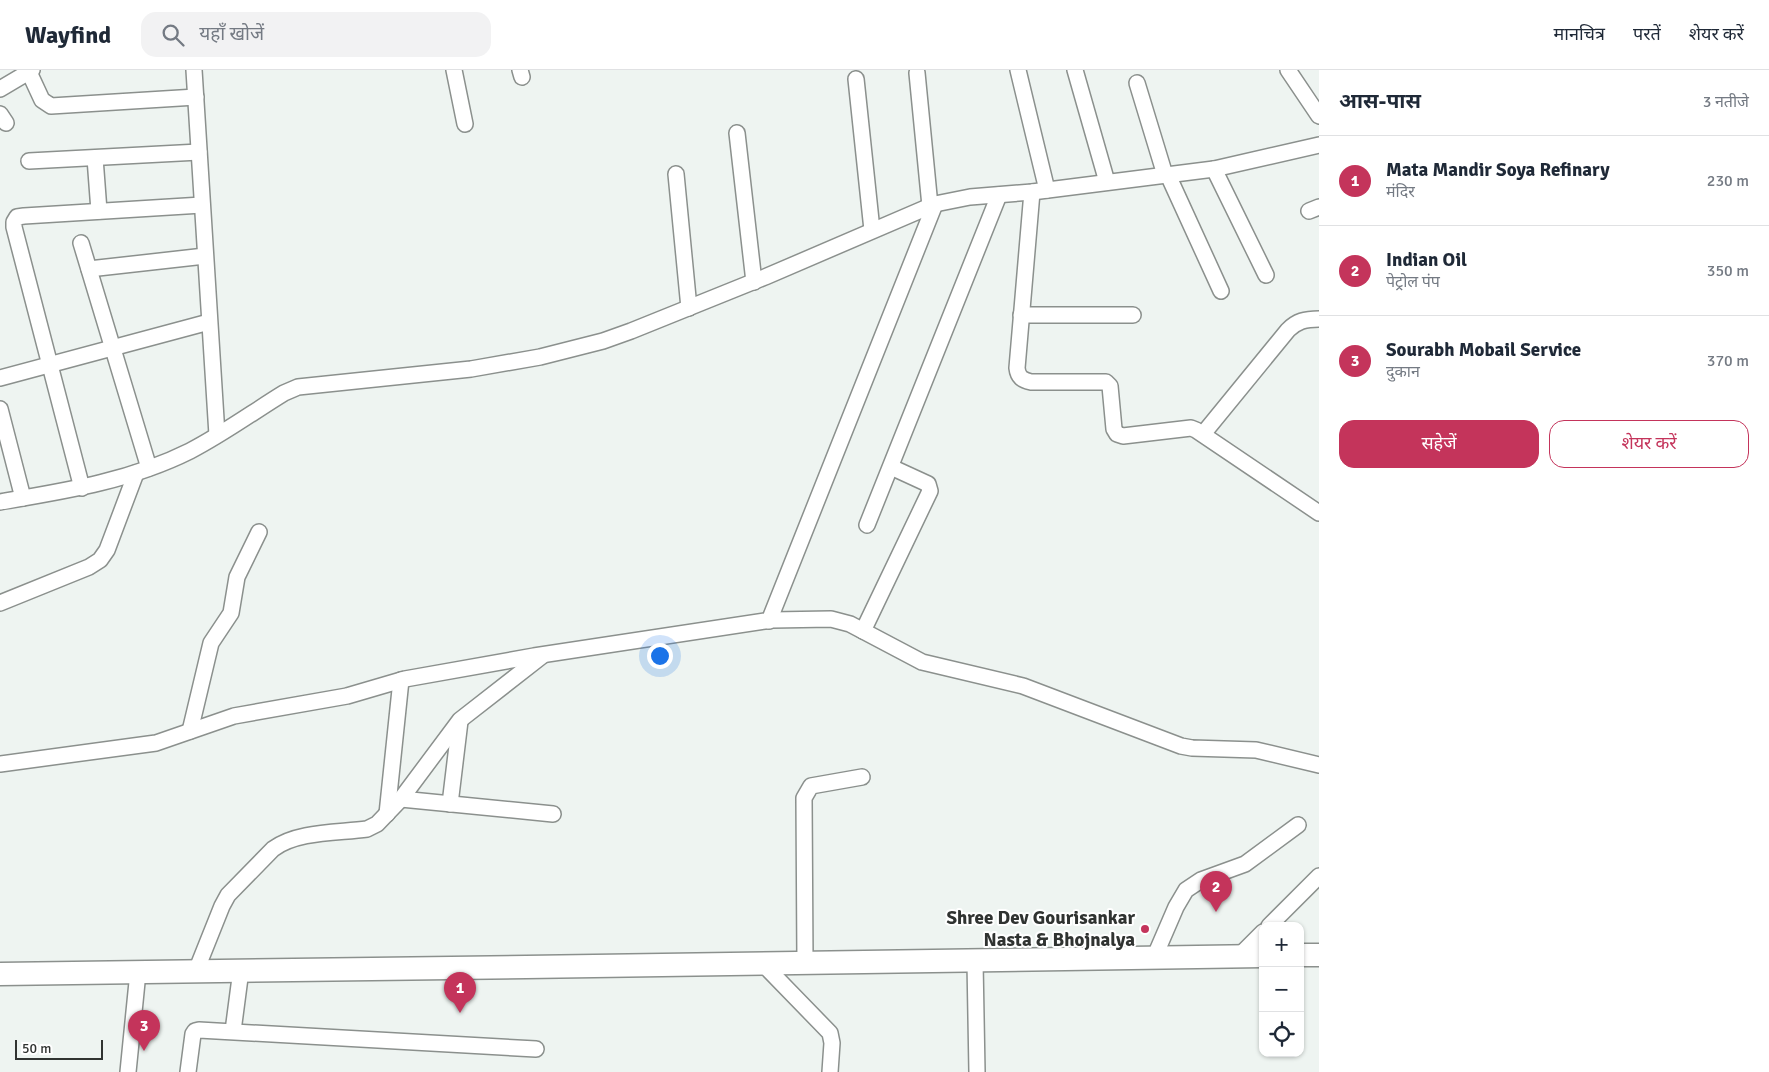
<!DOCTYPE html>
<html lang="hi">
<meta charset="utf-8">
<style>
body{margin:0;font-family:Signika,"Noto Sans Devanagari",sans-serif;background:#f2f2f3;color:#1f2937}
.controls{position:absolute;right:15px;bottom:15px;display:grid;overflow:hidden;border-radius:10px;box-shadow:0 1px 4px #0004}
.controls button{width:45px;height:45px;display:grid;place-items:center;padding:0;border:0;border-bottom:1px solid #e0e1e3;background:#fff;color:#1f2937;font:25px sans-serif}
.scale{position:absolute;left:15px;bottom:12px;width:88px;box-sizing:border-box;padding-left:5px;border:2px solid #303331;border-top:0;font-size:14px;line-height:18px;white-space:nowrap;color:#303331;-webkit-text-stroke:4px #fff;paint-order:stroke}
.you{position:absolute;left:659px;top:585px;width:18px;height:18px;margin:-12px;border:4px solid #fff;border-radius:50%;background:#1a73e8;box-shadow:0 0 0 8px #1a73e833}
.badge{display:grid;place-items:center;width:32px;height:32px;border-radius:50%;background:#c4345b;color:#fff;font-size:16px;font-weight:700}
.pin{position:absolute;translate:-50% -41px;filter:drop-shadow(0 1px 2px #0008)}
.pin::after{content:'';position:absolute;top:26px;width:18px;height:15px;background:inherit;clip-path:polygon(0 0,100% 0,50% 100%)}
.list{margin:0;padding:0;list-style:none}
h2{display:flex;justify-content:space-between;align-items:center;height:65px;margin:0;padding:0 20px;font-size:21px}
h2 small{font-size:16px;font-weight:400;color:#747a83}
.list li{display:grid;grid-template-columns:32px 1fr auto;gap:15px;align-items:center;box-sizing:border-box;height:90px;padding:0 20px;border-top:1px solid #e0e1e3}
.list b{display:block;font-size:19px;white-space:nowrap}
.list p{margin:0;font-size:16px;white-space:nowrap;color:#747a83}
.list em{font-size:16px;font-style:normal;color:#747a83}
.actions{display:flex;gap:10px;padding:15px 20px}
.actions a{flex:1;padding:11px 0;border:1px solid #c4345b;border-radius:15px;text-align:center;font-size:18px;color:#c4345b}
.actions .main{background:#c4345b;color:#fff}
.icon{flex:none;width:28px;height:28px;fill:none;stroke:currentColor;stroke-width:2;stroke-linecap:round;stroke-linejoin:round}
.map{position:relative;flex:none;width:1319px;height:1002px;overflow:hidden}
header{display:flex;align-items:center;gap:30px;box-sizing:border-box;height:70px;padding:0 25px;background:#fff;border-bottom:1px solid #e0e1e3}
header strong{font-size:24px}
nav{display:flex;gap:28px;margin-inline-start:auto;font-size:18px}
.search{width:350px;height:45px;background:#f2f2f3;display:flex;align-items:center;gap:12px;box-sizing:border-box;padding:0 18px;border-radius:15px;color:#747a83;font-size:19px}
main{display:flex}
aside{flex:1;background:#fff}
.map>svg:first-child{display:block}
.lines{fill:none;stroke-linecap:round;stroke-linejoin:round}
.minor-casing{stroke:#8b908d;stroke-width:18}
.highway-casing{stroke:#8b908d;stroke-width:25}
.minor{stroke:#fff;stroke-width:15}
.highway{stroke:#fff;stroke-width:22}
.poi-dot{fill:#c4345b;stroke:#fff;stroke-width:2}
.labels{text-anchor:middle;dominant-baseline:central;stroke-width:4;stroke-linejoin:round;paint-order:stroke}
.poi-label{font-size:19px;font-weight:bold;fill:#303331;stroke:#fff;text-anchor:end}
</style>
<header>
<strong>Wayfind</strong>
<div class="search"><svg class="icon" aria-label="search" viewBox="0 0 24 24"><circle cx="10" cy="10" r="6"/><path d="M15 15l6 6"/></svg>यहाँ खोजें</div>
<nav><a>मानचित्र</a><a>परतें</a><a>शेयर करें</a></nav>
</header>
<main>
<div class="map">
<svg width="1319" height="1002" viewBox="0 0 1319 1002">
<rect width="100%" height="100%" fill="#eef4f1"/>
<g class="lines">
<defs>
<g id="minor">
<polyline points="194,0 217,365"/>
<polyline points="454,0 465,54"/>
<polyline points="520,0 522,7"/>
<polyline points="1018,0 1047,120"/>
<polyline points="1075,0 1107,112"/>
<polyline points="1288,0 1319,46"/>
<polyline points="29,2 42,30 51,36 196,27"/>
<polyline points="917,3 930,136"/>
<polyline points="856,9 872,160"/>
<polyline points="1137,13 1165,105"/>
<polyline points="0,19 32,0"/>
<polyline points="0,44 6,53"/>
<polyline points="737,63 754,212"/>
<polyline points="95,88 99,141"/>
<polyline points="29,91 199,82"/>
<polyline points="1214,99 1266,205"/>
<polyline points="676,104 689,238"/>
<polyline points="1168,105 1221,221"/>
<path d="M1032,122L1017,298C1018,307 1022,310 1031,312H1106L1110,316L1114,359L1117,364L1123,366L1191,358L1196,360L1319,443"/>
<polyline points="1309,141 1319,137"/>
<polyline points="81,173 149,398"/>
<polyline points="89,199 205,186"/>
<polyline points="1021,245 1133,245"/>
<polyline points="0,308 209,252"/>
<polyline points="0,339 23,428"/>
<path d="M1203,364L1288,260C1297,251 1305,249 1319,249"/>
<polyline points="82,418 14,157 14,152 17,147 24,146 202,135"/>
<path d="M0,432C65,421 130,411 190,381C223,364 253,342 284,323L298,317L471,299L540,287L603,271L631,261L765,207L935,134L970,127L1032,122L1214,99L1319,75"/>
<polyline points="867,455 999,125"/>
<polyline points="0,533 89,497 100,490 107,480 136,403"/>
<polyline points="769,551 935,134"/>
<polyline points="863,561 930,421 928,414 891,397"/>
<polyline points="190,661 211,573 231,543 237,507 259,462"/>
<polyline points="0,694 156,673 234,646 347,626 405,609 534,586 772,550 831,549 850,554 922,592 1023,616 1181,676 1192,678 1256,680 1319,695"/>
<polyline points="401,729 553,744"/>
<polyline points="450,734 460,651"/>
<polyline points="387,744 401,610"/>
<polyline points="1269,856 1319,806"/>
<polyline points="1239,886 1263,862"/>
<polyline points="1154,888 1176,837 1186,820 1201,810 1245,794 1298,755"/>
<polyline points="975,892 977,1002"/>
<polyline points="762,893 830,963 832,973 830,1002"/>
<polyline points="805,893 804,728 811,716 862,707"/>
<path d="M196,901L222,836L228,825L273,779C297,761 338,763 367,759L377,754L401,729L460,650L542,586"/>
<polyline points="233,961 241,900"/>
<polyline points="128,1002 138,902"/>
<polyline points="188,1002 193,964 195,961 199,960 536,979"/>
</g>
<g id="highway">
<polyline points="1300,885 1319,885"/>
<path d="M0,904C421,897 842,895 1263,886"/>
</g>
</defs>
<use href="#minor" class="minor-casing"/>
<use href="#highway" class="highway-casing"/>
<use href="#minor" class="minor"/>
<use href="#highway" class="highway"/>
</g>
<circle class="poi-dot" cx="1145" cy="859" r="5"/>
<g class="labels">
<g class="poi-label">
<text x="1135" y="848">Shree Dev Gourisankar<tspan x="1135" dy="22">Nasta &amp; Bhojnalya</tspan></text>
</g>
</g>
</svg>
<div class="controls">
<button>+</button>
<button>−</button>
<button><svg class="icon" aria-label="locate" viewBox="0 0 24 24"><circle cx="12" cy="12" r="6"/><path d="M12 2v4M12 18v4M2 12h4M18 12h4"/></svg></button>
</div>
<div class="scale">50 m</div>
<div class="you"></div>
<div class="pin badge" style="left:460px;top:943px">1</div>
<div class="pin badge" style="left:1216px;top:842px">2</div>
<div class="pin badge" style="left:144px;top:981px">3</div>
</div>
<aside>
<h2>आस-पास<small>3 नतीजे</small></h2>
<ul class="list">
<li><span class="badge">1</span><div><b>Mata Mandir Soya Refinary</b><p>मंदिर</p></div><em>230 m</em></li>
<li><span class="badge">2</span><div><b>Indian Oil</b><p>पेट्रोल पंप</p></div><em>350 m</em></li>
<li><span class="badge">3</span><div><b>Sourabh Mobail Service</b><p>दुकान</p></div><em>370 m</em></li>
</ul>
<div class="actions"><a class="main">सहेजें</a><a>शेयर करें</a></div>
</aside>
</main>
